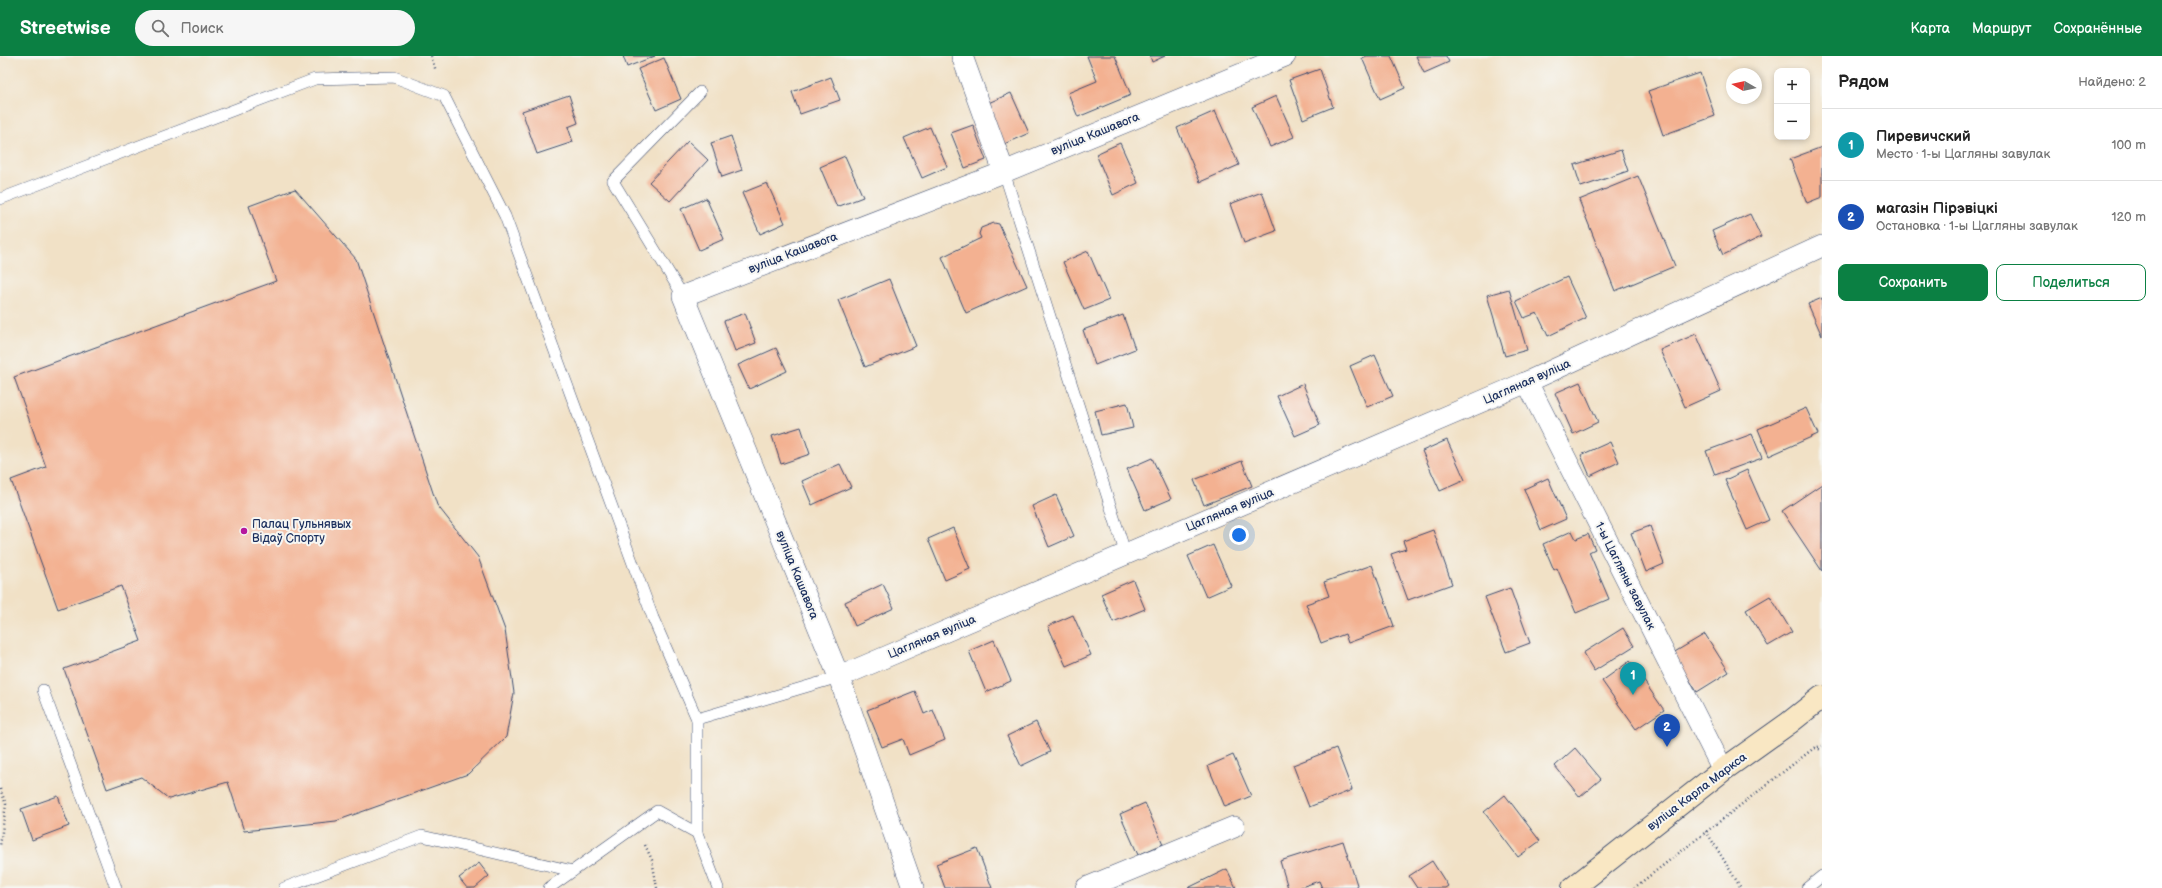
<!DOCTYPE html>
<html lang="ru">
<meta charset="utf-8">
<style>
body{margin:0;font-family:"Balsamiq Sans",sans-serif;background:#f6f6f6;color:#222}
.controls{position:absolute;right:12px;top:12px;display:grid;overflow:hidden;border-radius:8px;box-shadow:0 2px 6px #0003}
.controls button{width:36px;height:36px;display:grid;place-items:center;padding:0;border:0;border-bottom:1px solid #e0e0e0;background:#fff;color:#222;font:20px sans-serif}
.compass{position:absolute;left:1726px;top:12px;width:36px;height:36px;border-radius:50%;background:#fff;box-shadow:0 2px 6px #0003;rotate:279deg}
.you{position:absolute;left:1239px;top:479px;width:14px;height:14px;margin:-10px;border:3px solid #fff;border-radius:50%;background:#1a73e8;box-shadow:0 0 0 6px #1a73e833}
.badge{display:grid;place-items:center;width:26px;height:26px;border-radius:50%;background:#0b8043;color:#fff;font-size:13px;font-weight:700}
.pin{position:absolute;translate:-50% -33px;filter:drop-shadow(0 1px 2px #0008)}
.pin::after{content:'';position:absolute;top:21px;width:14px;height:12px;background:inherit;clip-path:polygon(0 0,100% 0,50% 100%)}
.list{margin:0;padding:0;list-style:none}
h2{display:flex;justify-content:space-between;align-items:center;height:52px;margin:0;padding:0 16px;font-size:17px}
h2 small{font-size:13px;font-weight:400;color:#767676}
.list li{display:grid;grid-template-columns:26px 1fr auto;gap:12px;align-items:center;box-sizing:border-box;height:72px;padding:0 16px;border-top:1px solid #e0e0e0}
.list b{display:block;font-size:15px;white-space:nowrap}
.list p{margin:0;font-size:13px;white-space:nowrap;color:#767676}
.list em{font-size:13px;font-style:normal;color:#767676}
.actions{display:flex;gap:8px;padding:12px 16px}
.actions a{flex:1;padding:9px 0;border:1px solid #0b8043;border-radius:8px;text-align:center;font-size:14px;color:#0b8043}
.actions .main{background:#0b8043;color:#fff}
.icon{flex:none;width:22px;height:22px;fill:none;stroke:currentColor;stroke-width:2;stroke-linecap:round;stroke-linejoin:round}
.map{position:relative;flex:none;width:1822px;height:832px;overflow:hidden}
header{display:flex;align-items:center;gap:24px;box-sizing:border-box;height:56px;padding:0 20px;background:#0b8043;color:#fff}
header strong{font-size:19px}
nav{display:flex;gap:22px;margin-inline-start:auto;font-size:14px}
.search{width:280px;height:36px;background:#f6f6f6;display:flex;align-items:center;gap:10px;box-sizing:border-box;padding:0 14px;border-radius:22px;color:#767676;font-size:15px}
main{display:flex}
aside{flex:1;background:#fff}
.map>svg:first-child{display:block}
.building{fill:#f3b191}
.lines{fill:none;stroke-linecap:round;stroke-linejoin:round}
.service-casing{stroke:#3b4a6e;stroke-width:12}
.minor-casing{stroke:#3b4a6e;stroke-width:22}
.secondary-casing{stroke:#3b4a6e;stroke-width:24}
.path{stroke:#3b4a6e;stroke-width:2.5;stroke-dasharray:1 3;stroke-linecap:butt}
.service{stroke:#fff;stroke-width:11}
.minor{stroke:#fff;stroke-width:21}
.secondary{stroke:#f9e7c3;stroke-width:22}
.poi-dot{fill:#b5179e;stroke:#f6f6f2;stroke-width:1.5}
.labels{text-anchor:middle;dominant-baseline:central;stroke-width:4;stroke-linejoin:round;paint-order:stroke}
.street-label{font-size:12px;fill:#1b2f5e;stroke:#f6f6f2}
.poi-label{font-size:12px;fill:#1b2f5e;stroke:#f6f6f2;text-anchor:start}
</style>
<header>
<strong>Streetwise</strong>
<div class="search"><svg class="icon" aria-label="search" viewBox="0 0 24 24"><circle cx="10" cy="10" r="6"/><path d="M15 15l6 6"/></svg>Поиск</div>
<nav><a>Карта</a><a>Маршрут</a><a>Сохранённые</a></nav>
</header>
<main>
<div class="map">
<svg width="1822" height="832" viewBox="0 0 1822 832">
<rect width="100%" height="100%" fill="#f6f6f2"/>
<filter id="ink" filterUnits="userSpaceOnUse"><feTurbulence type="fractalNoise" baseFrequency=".025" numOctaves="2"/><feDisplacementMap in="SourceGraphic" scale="8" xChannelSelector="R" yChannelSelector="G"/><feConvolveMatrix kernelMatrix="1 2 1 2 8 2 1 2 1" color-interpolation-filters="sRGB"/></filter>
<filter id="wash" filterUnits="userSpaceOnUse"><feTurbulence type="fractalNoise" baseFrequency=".012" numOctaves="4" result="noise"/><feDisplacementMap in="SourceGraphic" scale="16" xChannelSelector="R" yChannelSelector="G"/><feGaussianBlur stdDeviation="0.9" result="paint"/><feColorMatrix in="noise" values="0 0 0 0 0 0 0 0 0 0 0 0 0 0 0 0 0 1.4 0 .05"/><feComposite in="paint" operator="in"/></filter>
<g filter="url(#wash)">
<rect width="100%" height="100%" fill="#f1e1c6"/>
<g id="blocks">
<g class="building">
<polygon points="623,0 655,0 627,11"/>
<polygon points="1087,0 1115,0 1131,39 1078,61 1068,37 1097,25"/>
<polygon points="1150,0 1165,0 1152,6"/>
<polygon points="1367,0 1391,0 1405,32 1380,43 1362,2"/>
<polygon points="1416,0 1446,0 1449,6 1424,17"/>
<polygon points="664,2 681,43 656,54 638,13"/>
<polygon points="1320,13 1333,51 1303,63 1289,24"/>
<polygon points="1700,17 1715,60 1663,79 1648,35"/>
<polygon points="831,21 840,44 800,58 792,36"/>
<polygon points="1011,37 1029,77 1004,88 986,48"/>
<polygon points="569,39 578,67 568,71 573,86 537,98 522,55"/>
<polygon points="1276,40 1294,81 1270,91 1252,51"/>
<polygon points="1215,55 1239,109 1200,126 1177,72"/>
<polygon points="973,69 986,104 965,112 951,77"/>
<polygon points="930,71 947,111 922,122 904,82"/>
<polygon points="731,80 742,114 722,121 711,87"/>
<polygon points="688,85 708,104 670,145 649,126"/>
<polygon points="1120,87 1138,127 1113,139 1096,98"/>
<polygon points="1822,91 1822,141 1807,147 1790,103"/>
<polygon points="1621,94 1628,115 1581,131 1574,109"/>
<polygon points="845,100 863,141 837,151 820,111"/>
<polygon points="1638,120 1675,210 1615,235 1579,144"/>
<polygon points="767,127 785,167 760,178 742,137"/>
<polygon points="295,133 356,203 437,449 478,501 505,574 514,637 506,681 468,718 336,765 244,775 228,726 169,743 141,721 107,733 64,613 141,585 121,530 58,553 11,424 46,411 14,321 276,225 249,150"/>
<polygon points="1262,136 1276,175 1244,187 1230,148"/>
<polygon points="706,142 724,183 699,194 681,153"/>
<polygon points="1750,158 1761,181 1723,199 1712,175"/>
<polygon points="994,167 999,168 1027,230 966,257 942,201 981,182 979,178 981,172"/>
<polygon points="1088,195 1109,244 1084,254 1063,206"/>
<polygon points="1567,221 1586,262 1548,280 1537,257 1524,262 1516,245"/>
<polygon points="889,223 916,290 865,311 838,244"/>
<polygon points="1509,233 1527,294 1505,300 1487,239"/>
<polygon points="1822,242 1822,280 1808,248"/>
<polygon points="745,257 756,287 735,295 724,265"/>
<polygon points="1123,259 1135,293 1095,309 1083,274"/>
<polygon points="1696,278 1721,335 1685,351 1660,294"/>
<polygon points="776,292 787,315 749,333 738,309"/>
<polygon points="1375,299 1393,340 1367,351 1350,310"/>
<polygon points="1580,326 1598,366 1573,378 1555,337"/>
<polygon points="1303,328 1320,369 1295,380 1277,340"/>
<polygon points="1127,347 1133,372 1101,379 1095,355"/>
<polygon points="1806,352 1818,378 1769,400 1758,373"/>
<polygon points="801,371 810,398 781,408 772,380"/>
<polygon points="1752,378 1762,402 1715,419 1706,395"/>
<polygon points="1447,384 1465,424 1440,435 1422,395"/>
<polygon points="1610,386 1619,406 1590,420 1581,399"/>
<polygon points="1152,402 1171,443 1145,454 1127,413"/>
<polygon points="1242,405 1252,430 1204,449 1194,424"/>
<polygon points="840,408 851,431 812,449 802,425"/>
<polygon points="1747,414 1769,464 1747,474 1725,424"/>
<polygon points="1548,422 1566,463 1541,474 1524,433"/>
<polygon points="1822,428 1822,515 1782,455"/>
<polygon points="1056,439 1074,480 1049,491 1032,450"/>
<polygon points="1650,470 1664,508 1646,516 1631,477"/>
<polygon points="953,472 970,513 945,524 928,483"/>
<polygon points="1433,474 1452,528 1408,544 1391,498 1406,493 1403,485"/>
<polygon points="1572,475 1576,483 1588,478 1595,493 1589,496 1609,543 1576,557 1557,512 1554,514 1543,488"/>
<polygon points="1213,489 1231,530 1206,541 1188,500"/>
<polygon points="1372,509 1394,570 1348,587 1345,578 1321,587 1306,548 1329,540 1324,526"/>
<polygon points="1133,524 1145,553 1113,566 1101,538"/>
<polygon points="883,528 894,552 855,570 845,546"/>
<polygon points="1510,532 1530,587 1506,596 1485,541"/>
<polygon points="1770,540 1792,576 1768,590 1746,554"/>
<polygon points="1073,559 1091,599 1066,610 1048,570"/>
<polygon points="1623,572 1634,590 1594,615 1583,597"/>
<polygon points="1705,578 1729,616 1697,636 1673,597"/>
<polygon points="994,584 1011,625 986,636 969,595"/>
<polygon points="1630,605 1664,654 1636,673 1602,625"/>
<polygon points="915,635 924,658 933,654 945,684 909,699 903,683 882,691 867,654"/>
<polygon points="1036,666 1050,696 1021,710 1007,680"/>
<polygon points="1336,692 1352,734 1309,751 1293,709"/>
<polygon points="1575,692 1601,723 1580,741 1555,710"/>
<polygon points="1233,699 1251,740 1225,751 1208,710"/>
<polygon points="1505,739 1540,785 1518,801 1484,756"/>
<polygon points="58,740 69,770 32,784 21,753"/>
<polygon points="1145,747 1163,788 1138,799 1120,758"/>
<polygon points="1343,785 1358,832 1322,832 1319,825 1298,832 1288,832 1280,805"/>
<polygon points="977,792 992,832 945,832 936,808"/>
<polygon points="1432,805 1448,830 1445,832 1417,832 1409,820"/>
<polygon points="479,807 489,820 475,832 467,832 459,822"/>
<polygon points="1227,813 1236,832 1188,832"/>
</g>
</g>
</g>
<g filter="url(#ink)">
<use href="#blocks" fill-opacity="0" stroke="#3b4a6e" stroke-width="1"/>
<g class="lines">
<defs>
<g id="service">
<polyline points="1004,116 1126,499"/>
<polyline points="0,143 315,23 394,21 444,40 505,160 653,562 697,663 697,777"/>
<polyline points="683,240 613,125 700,36"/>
<polyline points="43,634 116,832"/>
<polyline points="697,663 839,621"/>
<polyline points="284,832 422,780 573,815"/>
<polyline points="549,832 657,755 697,777 718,832"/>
<polyline points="1807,832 1822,820"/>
</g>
<g id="minor">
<polyline points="962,0 1004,116"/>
<polyline points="1527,326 1723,714"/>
<polyline points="839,621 683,240 1004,116 1285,0"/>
<polyline points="913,832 839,621 1527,326 1822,190"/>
<polyline points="1086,832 1234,771"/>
</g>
<polyline id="secondary" points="1573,832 1723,714 1789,667 1822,641"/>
</defs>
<use href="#service" class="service-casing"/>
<use href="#minor" class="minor-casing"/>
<use href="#secondary" class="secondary-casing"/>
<g class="path">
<polyline points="431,0 436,15"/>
<polyline points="1815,692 1822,694"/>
<polyline points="0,733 6,748 0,790"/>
<polyline points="1706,775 1741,832"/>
<polyline points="645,789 652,804 657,832"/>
<polyline points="1634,832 1814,692 1822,690"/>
</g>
<use href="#service" class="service"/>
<use href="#minor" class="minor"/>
<use href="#secondary" class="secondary"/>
</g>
</g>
<circle class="poi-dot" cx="244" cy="475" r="4"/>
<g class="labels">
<g class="street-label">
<text transform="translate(1095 78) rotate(-22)">вуліца Кашавога</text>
<text transform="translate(793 197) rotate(-21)">вуліца Кашавога</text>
<text transform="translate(1527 326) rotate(-24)">Цагляная вуліца</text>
<text transform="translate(1230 454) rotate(-23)">Цагляная вуліца</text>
<text transform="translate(797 519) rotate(68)">вуліца Кашавога</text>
<text transform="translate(1625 520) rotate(63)">1-ы Цагляны завулак</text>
<text transform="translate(932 581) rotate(-23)">Цагляная вуліца</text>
<text transform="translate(1697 736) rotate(-37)">вуліца Карла Маркса</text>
</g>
<g class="poi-label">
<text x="252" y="468">Палац Гульнявых<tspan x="252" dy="14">Відаў Спорту</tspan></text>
</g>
</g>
</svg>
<div class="controls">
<button>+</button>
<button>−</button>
</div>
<svg class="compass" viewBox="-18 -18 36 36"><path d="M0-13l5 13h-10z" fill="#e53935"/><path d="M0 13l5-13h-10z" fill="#767676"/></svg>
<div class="you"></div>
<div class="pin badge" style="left:1633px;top:639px;background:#0f9aa8">1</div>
<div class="pin badge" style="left:1667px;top:691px;background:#1a4fb4">2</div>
</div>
<aside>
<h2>Рядом<small>Найдено: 2</small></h2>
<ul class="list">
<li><span class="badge" style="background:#0f9aa8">1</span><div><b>Пиревичский</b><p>Место · 1-ы Цагляны завулак</p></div><em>100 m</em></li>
<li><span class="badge" style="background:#1a4fb4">2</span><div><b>магазін Пірэвіцкі</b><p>Остановка · 1-ы Цагляны завулак</p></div><em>120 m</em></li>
</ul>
<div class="actions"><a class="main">Сохранить</a><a>Поделиться</a></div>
</aside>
</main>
